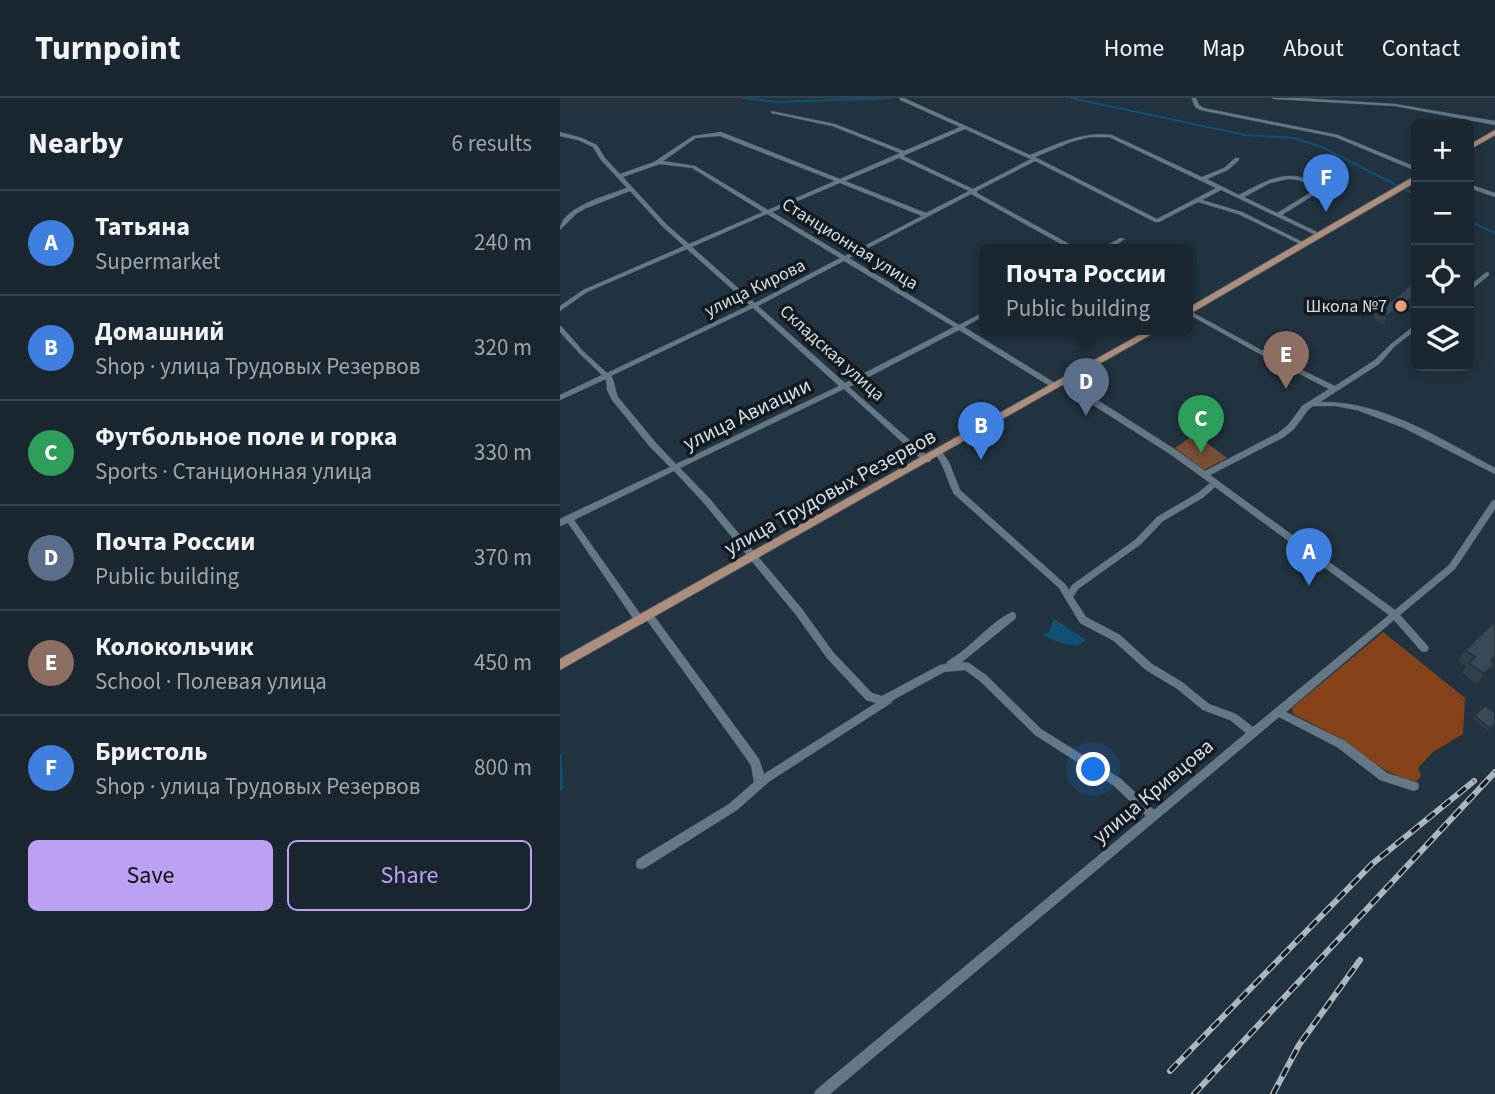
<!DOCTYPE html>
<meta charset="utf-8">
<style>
body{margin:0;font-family:"Source Sans 3",sans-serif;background:#232f39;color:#f1f3f6}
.controls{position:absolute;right:21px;top:21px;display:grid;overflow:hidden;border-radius:10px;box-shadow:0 4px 18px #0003}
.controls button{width:63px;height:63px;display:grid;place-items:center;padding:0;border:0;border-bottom:2px solid #38444d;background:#1a2731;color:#f1f3f6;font:35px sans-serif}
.you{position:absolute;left:534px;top:672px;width:24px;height:24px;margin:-18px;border:5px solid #fff;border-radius:50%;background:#1a73e8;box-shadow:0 0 0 10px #1a73e833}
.badge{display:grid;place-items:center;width:46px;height:46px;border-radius:50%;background:#bca0f2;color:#fff;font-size:23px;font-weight:700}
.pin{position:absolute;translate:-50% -58px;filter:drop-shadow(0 2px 4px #0008)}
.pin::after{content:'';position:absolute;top:37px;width:24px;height:21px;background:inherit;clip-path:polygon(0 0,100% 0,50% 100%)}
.popup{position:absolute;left:419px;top:146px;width:214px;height:91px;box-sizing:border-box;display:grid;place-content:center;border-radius:10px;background:#1a2731;filter:drop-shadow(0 2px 5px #0005);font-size:23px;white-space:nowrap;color:#9fa5ab}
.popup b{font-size:26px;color:#f1f3f6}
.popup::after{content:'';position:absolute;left:50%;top:100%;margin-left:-14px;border:14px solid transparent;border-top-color:#1a2731}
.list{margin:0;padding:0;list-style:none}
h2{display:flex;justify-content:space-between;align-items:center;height:91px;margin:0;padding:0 28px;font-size:30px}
h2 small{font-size:23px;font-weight:400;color:#9fa5ab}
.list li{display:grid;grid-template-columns:46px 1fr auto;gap:21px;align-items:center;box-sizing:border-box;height:105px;padding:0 28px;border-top:2px solid #38444d}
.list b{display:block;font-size:26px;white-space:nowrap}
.list p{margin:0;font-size:23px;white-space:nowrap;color:#9fa5ab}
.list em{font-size:23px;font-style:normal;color:#9fa5ab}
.actions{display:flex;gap:14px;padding:21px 28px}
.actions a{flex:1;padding:16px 0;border:2px solid #bca0f2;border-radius:10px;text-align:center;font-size:24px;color:#bca0f2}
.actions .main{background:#bca0f2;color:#111}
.icon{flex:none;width:38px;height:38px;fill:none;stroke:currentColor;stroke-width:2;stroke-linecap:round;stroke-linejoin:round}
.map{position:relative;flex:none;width:935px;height:996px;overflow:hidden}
header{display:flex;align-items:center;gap:42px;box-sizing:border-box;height:98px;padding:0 35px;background:#1a2731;border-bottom:2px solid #38444d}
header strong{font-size:33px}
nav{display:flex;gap:38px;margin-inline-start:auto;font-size:24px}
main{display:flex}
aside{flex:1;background:#1a2731}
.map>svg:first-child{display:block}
.green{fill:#7a4f37}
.forest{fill:#86431a}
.water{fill:#125174}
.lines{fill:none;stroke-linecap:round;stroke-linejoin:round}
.stream-far1{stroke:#125174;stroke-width:2}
.stream{stroke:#125174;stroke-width:3.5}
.minor-casing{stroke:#42525c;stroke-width:1}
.major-casing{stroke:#42525c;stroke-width:2}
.minor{fill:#647886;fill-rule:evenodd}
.major{fill:#ad8d7c;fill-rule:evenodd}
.rail-casing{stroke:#aab6bf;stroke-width:6}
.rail{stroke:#131b21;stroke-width:3.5;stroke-dasharray:10;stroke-linecap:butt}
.wall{fill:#30404b}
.shaded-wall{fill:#27343d}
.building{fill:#384a57;stroke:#27343d;stroke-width:2}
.poi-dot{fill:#f0a278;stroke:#131b21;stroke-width:2.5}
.labels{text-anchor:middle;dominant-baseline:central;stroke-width:7;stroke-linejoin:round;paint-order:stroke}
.far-street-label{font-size:18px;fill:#d2dde5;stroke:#131b21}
.far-poi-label{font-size:18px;fill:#d2dde5;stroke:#131b21;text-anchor:end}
.street-label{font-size:21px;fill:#d2dde5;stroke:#131b21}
</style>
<header>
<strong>Turnpoint</strong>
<nav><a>Home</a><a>Map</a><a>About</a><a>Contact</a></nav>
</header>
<main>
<aside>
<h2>Nearby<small>6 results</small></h2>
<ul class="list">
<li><span class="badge" style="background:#3f7fe0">A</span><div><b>Татьяна</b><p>Supermarket</p></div><em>240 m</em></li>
<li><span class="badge" style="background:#3f7fe0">B</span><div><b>Домашний</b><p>Shop · улица Трудовых Резервов</p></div><em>320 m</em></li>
<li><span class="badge" style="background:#2e9e5b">C</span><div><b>Футбольное поле и горка</b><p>Sports · Станционная улица</p></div><em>330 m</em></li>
<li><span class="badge" style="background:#5c6f8a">D</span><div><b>Почта России</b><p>Public building</p></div><em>370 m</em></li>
<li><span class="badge" style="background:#8d6e63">E</span><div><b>Колокольчик</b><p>School · Полевая улица</p></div><em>450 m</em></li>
<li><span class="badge" style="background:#3f7fe0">F</span><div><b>Бристоль</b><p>Shop · улица Трудовых Резервов</p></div><em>800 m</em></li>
</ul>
<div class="actions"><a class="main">Save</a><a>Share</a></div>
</aside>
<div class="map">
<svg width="935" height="996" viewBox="0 0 935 996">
<rect width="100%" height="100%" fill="#223441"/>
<polygon class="green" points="635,336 667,360 644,372 615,350"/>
<path class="forest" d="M823,534L905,600L903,636L873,654L858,670L861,678L856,684C827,677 805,660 781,642C766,632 749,624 733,616L732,610Z"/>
<polygon class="water" points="494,521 526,542 518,548 501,545 483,537 489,534"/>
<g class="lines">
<g class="stream-far1">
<polyline points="182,0 219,4 331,0"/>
<polyline points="511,0 685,37 734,40 762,49 856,97"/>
<polyline points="909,123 935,135"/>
</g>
<polyline class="stream" points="0,657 1,691"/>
<defs>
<g id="minor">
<path d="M340,0H344L470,57C497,46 523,33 552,37L642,79L664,70L675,60H679V62L668,72L647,81L679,97C707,82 731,67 760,89L757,95L722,117L763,137L758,138L661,92L642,102L682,114L747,146L742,147L678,116L638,104L599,124H595L475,63L417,93V95L520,152H512L411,96L289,160L399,227L424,214V218L404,229L500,288L496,290H493L399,232L289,289L370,360L371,362L370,364H364L284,291L120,370L149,400L242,511L273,554L312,595L322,598L380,567L386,566L388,563C411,550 429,525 452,514L455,515L456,518L455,521L402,564L409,565L426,577L481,631L561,681L594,712L686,635L670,622L643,612L616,590L586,572L554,543L520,525L499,490L394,396C387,383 385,368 375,356L379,353L382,354L389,364L400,392L505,486L509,492L512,487L575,442L597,419L638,395L650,385L610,356L500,286V282H506L616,352L645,373L718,335L728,327L742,308L769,291L698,255L628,216V212L703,253L775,288L815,262L831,246L854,228L856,227V232L835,248L819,266L760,304C821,302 883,342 935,370V376L844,330L797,312L775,308H753L748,312L734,331L724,339L650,377L835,512L889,467L932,403L935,402V411L895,471L840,517L867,547L869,550L867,553L864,554L861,553L834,522L726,614L785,643L827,675L858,685L859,688L858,691L854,693L820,682L777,649L719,619L270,996H254L256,992L586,718L553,687L475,637L420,583L405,572L384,574L333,602L331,605L210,683L177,712L85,770L81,771L77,770L76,766L77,762L169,706L194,684L191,667L86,521L85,518L86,515H92L199,661L204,676L316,605L306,602L267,560L236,517L143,404L114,373L14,422L83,520L84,523L83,526H77L8,425L0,428V421L6,418L110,369L90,349L52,302L47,292L46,281L0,302V297L42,277L19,255L0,234V228L2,229L23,253L47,275L190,207L127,151L27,194L0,213V208L23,192L124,148L102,128L70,93L24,111L16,116L0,132C0,109 49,97 67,90L41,62L33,49L18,42L0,38V34L22,40L37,47L45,60L60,76L94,64L133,38L161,34L280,81L340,55L272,28L211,15V13L275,26L344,53L400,29L340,2ZM405,31L468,60L471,61L413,91L343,58ZM160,38L275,83L208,112L135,68L103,63L136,40ZM530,39H549L656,90L597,121L475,59L511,44ZM339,60L409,93L366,115L285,83ZM100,66L132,70L203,114L129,146L106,126L63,79ZM728,81C738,81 745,84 754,90L753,93L717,115L684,99L710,85ZM280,85L362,118L285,158L212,114ZM207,116L280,160L195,205L132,149ZM284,163L394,229L285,285L198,208ZM193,210L279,288L116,366L96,345L58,299C55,293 55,283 51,278ZM655,389L829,517L693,629L676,616L649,606L622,584L592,566L560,537L526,519L513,499L518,491L581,446L603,423L644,399Z"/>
<polygon points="632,0 636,0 639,7 644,10 778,37 856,69 856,73 775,39 640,12 635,9"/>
<polygon points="712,0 739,0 835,6 935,23 935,27 835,8 714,1"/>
<polygon points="909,86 935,95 935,99 909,90"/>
<polygon points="560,140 565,141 548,152 540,152"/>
<polygon points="927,174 929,175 929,177 911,192 909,193 909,188"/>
</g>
<g id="major">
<polygon points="935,32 935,37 909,52 909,47"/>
<polygon points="853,79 856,79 856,84 628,217 628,210"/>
<polygon points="588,232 599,232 0,572 0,561"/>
</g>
</defs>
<use href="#minor" class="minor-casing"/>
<use href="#major" class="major-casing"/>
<use href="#minor" class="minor"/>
<use href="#major" class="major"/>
<defs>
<g id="rail">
<polyline points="610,973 812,766 914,683"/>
<polyline points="634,996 935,674"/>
<polyline points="713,996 739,947 800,862"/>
</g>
</defs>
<use href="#rail" class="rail-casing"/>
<use href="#rail" class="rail"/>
</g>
<g class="wall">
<polygon points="856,190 856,203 824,227 814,222 815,218 803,211 806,203 831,203"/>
<polygon points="935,523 935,561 932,564 935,566 927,576 917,586 902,575 906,568 898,562 905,552"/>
<polygon points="914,618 935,626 928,633 912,620"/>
</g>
<g class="shaded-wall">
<polygon points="856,197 856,203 824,227 827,218"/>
<polygon points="935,566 927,576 917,586 924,576"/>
</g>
<g class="building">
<polygon points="850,187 856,190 856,197 827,218 817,213 821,210 806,203 816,196 831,203"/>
<polygon points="935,523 935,558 931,563 935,566 924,576 909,565 915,559 905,552"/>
<polygon points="925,607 935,615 935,626 930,630 914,618"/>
</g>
<circle class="poi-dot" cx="841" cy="208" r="7"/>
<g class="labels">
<g class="far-street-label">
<text transform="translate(290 146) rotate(32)">Станционная улица</text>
<text transform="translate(195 190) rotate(-26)">улица Кирова</text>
<text transform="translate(272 255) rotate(42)">Складская улица</text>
</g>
<g class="far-poi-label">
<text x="827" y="208">Школа №7</text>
</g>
<g class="street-label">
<text transform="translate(187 316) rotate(-26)">улица Авиации</text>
<text transform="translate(270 394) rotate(-29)">улица Трудовых Резервов</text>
<text transform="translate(593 693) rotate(-40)">улица Кривцова</text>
</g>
</g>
</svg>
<div class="controls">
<button>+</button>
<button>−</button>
<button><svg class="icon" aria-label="locate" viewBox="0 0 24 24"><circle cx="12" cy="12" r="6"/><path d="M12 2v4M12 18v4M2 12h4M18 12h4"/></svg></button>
<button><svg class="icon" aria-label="layers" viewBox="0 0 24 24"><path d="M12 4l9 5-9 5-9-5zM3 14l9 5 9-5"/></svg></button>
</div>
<div class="you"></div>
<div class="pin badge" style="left:749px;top:488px;background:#3f7fe0">A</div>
<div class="pin badge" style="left:421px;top:362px;background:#3f7fe0">B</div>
<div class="pin badge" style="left:641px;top:355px;background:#2e9e5b">C</div>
<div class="pin badge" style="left:526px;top:318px;background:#5c6f8a">D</div>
<div class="popup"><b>Почта России</b>Public building</div>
<div class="pin badge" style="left:726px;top:291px;background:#8d6e63">E</div>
<div class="pin badge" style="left:766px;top:114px;background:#3f7fe0">F</div>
</div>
</main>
